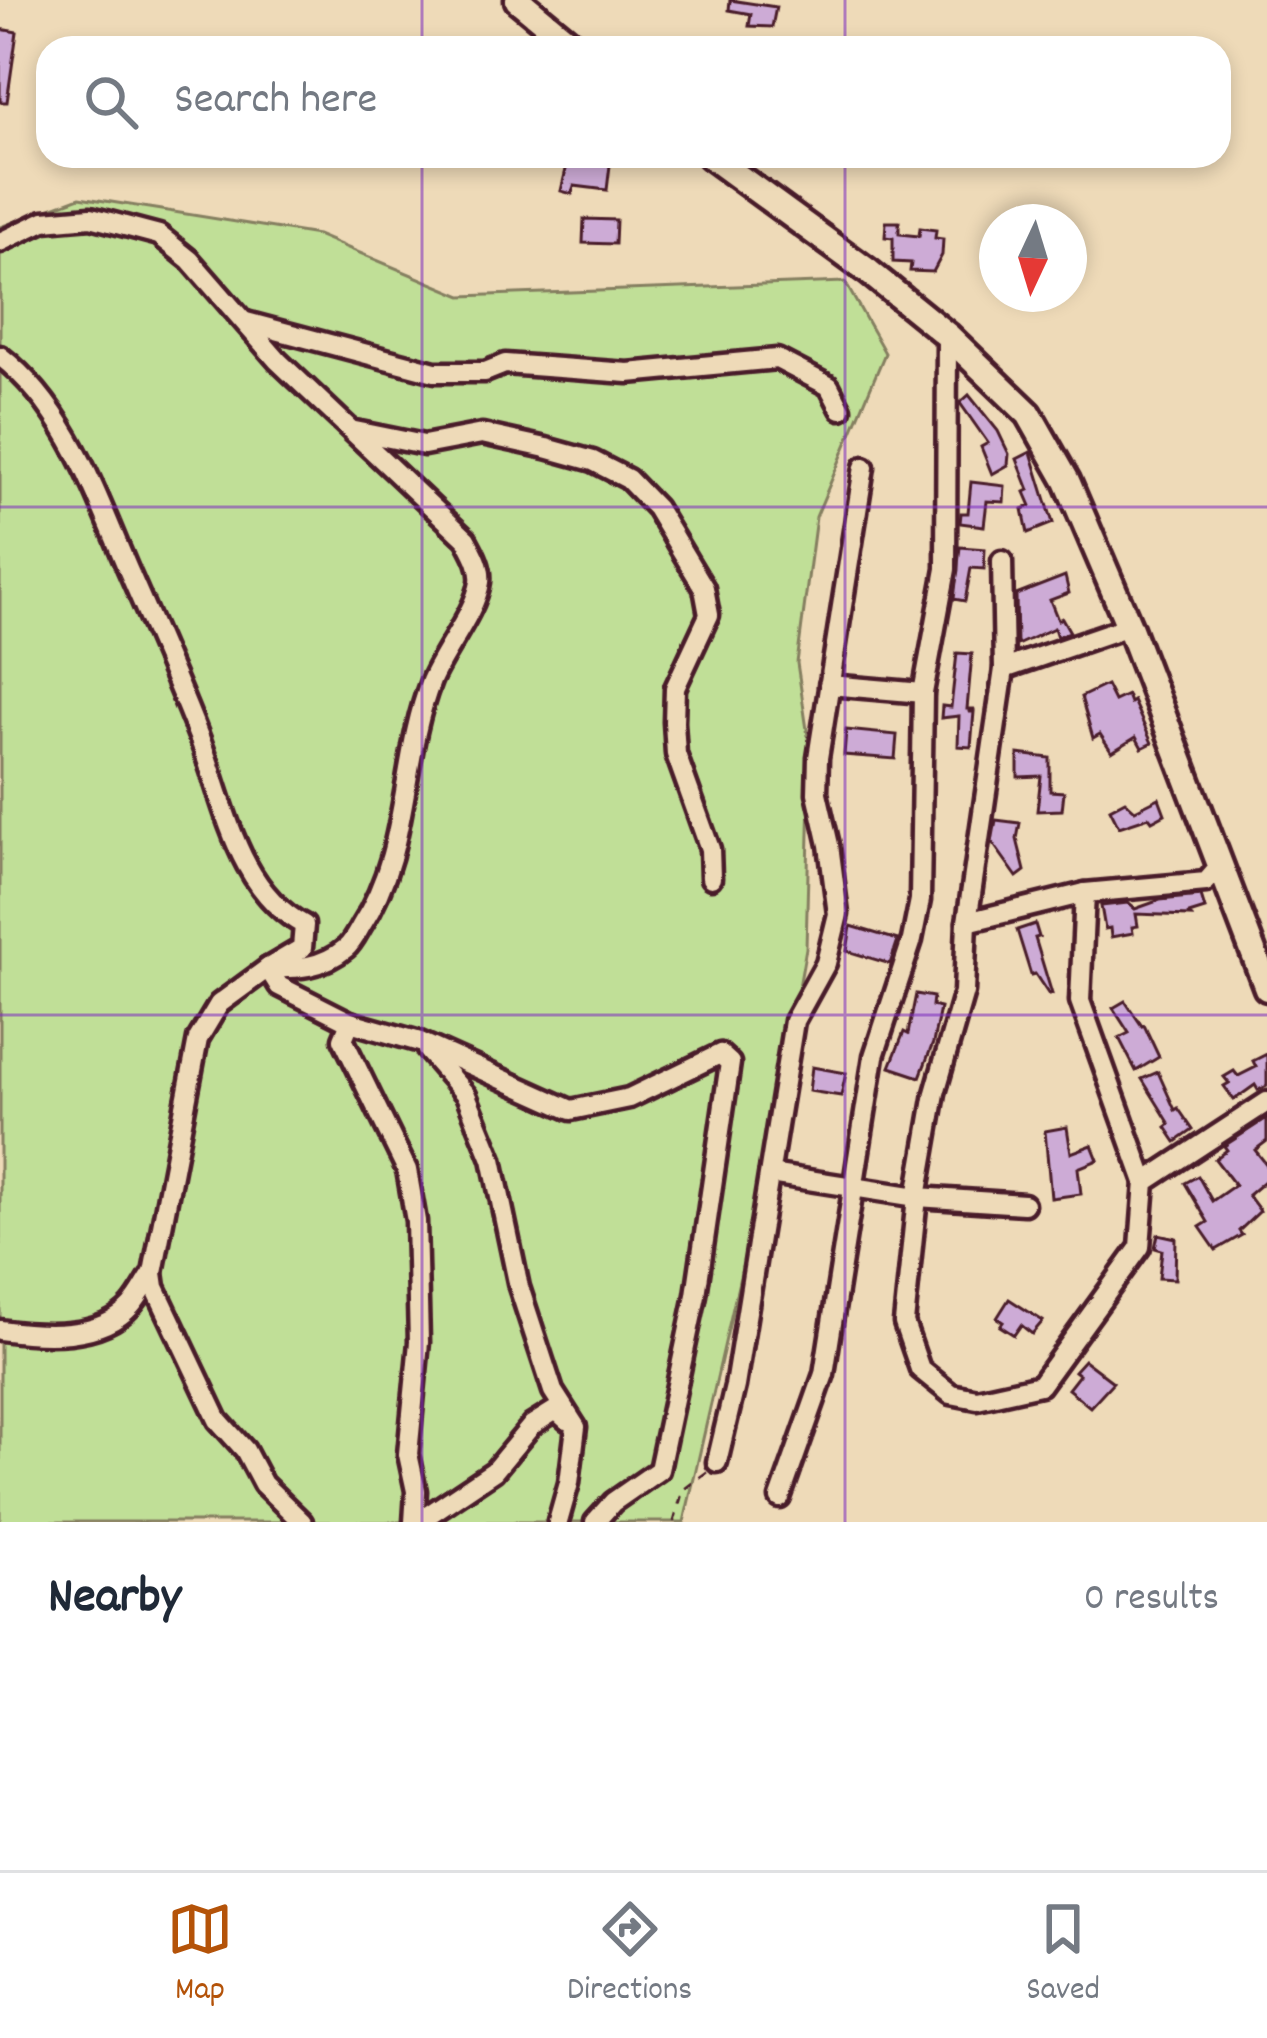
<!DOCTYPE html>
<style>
body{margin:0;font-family:Dekko,sans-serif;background:#f6f6f7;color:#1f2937}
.compass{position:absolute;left:979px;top:204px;width:108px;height:108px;border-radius:50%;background:#fff;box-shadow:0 6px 18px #0003;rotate:184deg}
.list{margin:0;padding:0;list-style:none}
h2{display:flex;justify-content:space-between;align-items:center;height:156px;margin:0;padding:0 48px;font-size:51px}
h2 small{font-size:39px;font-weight:400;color:#747a83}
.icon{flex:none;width:66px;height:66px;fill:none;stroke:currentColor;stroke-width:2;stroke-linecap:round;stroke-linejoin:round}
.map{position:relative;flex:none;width:1267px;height:1522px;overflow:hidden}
.search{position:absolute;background:#fff;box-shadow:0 6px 18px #0003;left:36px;right:36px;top:36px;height:132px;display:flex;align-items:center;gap:30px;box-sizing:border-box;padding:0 42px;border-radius:36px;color:#747a83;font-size:45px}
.sheet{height:348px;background:#fff}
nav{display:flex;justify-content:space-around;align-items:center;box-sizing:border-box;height:168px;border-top:3px solid #e0e1e3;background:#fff;font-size:33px;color:#747a83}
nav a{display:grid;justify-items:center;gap:6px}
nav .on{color:#b45309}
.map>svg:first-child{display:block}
.green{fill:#c0df97;stroke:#857f61;stroke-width:3}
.building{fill:#cdabd6;stroke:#4a1f2b;stroke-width:3}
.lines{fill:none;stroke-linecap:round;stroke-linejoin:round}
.minor-casing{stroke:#4a1f2b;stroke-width:27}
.major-casing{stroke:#4a1f2b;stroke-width:33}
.path{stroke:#4a1f2b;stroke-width:3;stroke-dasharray:9 9;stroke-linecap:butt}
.minor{stroke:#eedab8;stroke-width:18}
.major{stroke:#eedab8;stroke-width:24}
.grid{fill:none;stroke:#7b2cbf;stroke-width:3;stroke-opacity:0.55}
</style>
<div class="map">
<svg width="1267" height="1522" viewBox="0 0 1267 1522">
<rect width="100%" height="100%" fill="#eedab8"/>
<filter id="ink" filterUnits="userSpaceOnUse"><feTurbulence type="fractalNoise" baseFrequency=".00833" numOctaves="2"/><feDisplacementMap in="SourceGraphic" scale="24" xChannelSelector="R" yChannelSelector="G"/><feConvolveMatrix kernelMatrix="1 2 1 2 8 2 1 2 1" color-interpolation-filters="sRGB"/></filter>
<g filter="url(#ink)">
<polygon class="green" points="80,197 317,235 462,296 845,282 885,353 816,517 797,663 811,756 806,948 774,1128 684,1522 0,1522 0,227"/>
<g class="building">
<polygon points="730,0 776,7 772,27 749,26 751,14 729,10"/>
<polygon points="0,29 17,32 7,102 0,102"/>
<polygon points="547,156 611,157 607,190 574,186 572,194 561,191 567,165"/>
<polygon points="584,219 616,220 615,244 583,243"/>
<polygon points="886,222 899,222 899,234 919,236 920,228 936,230 935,238 943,239 942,255 933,272 910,271 911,263 893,262 893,238 885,237"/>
<polygon points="969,395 998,431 1009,454 1008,465 992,474 981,447 988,443 960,403"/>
<polygon points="1031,452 1053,523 1028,533 1023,509 1031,506 1025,492 1029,490 1017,459"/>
<polygon points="971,482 1005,486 1004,502 987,501 984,526 960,523 961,513 968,513"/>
<polygon points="960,547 985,549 984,569 971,568 965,601 954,599"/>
<polygon points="1065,576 1069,593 1050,600 1058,620 1062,618 1070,632 1057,637 1054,628 1017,645 1016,595"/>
<polygon points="957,653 972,654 967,709 975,709 969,712 974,712 971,747 958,746 959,716 941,718 942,706 951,707"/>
<polygon points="1106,685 1114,701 1127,695 1130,703 1133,701 1152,743 1142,748 1136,737 1112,752 1100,734 1093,738 1081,697"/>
<polygon points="846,730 897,735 895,759 844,755"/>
<polygon points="1018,754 1050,758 1050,791 1064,792 1062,810 1037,811 1041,776 1018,777"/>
<polygon points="1159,798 1165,814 1152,821 1149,817 1119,827 1110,809 1125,801 1135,810"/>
<polygon points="996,820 1020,823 1017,839 1025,871 1017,877 992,842"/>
<polygon points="1201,896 1205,909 1189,914 1191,916 1136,914 1138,926 1132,927 1133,933 1111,937 1110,928 1105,929 1101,906 1128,903 1135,909 1160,900"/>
<polygon points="1035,924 1039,937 1035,938 1052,994 1049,995 1035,974 1031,975 1017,930"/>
<polygon points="851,926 898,940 890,964 847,951"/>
<polygon points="916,994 933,997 932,1006 940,1008 933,1043 920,1077 890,1067 904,1032 908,1034"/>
<polygon points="1125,1001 1142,1026 1144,1025 1159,1057 1136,1071 1119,1038 1129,1033 1113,1008"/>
<polygon points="1267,1054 1267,1086 1258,1090 1255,1085 1234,1100 1224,1086 1229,1083 1224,1077 1234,1071 1238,1076 1256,1067 1253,1061"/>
<polygon points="812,1067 846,1073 841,1096 809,1091"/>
<polygon points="1158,1072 1175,1110 1178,1108 1193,1130 1176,1142 1166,1127 1170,1124 1142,1079"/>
<polygon points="1267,1118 1267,1141 1255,1150 1267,1165 1267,1179 1248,1195 1260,1211 1239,1231 1242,1235 1216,1250 1200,1227 1208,1222 1185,1183 1198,1176 1212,1201 1235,1185 1215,1159 1227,1150 1224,1146"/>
<polygon points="1067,1127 1071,1153 1092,1145 1098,1160 1078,1168 1081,1194 1051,1198 1045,1131"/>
<polygon points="1158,1234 1176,1238 1175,1279 1159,1278 1162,1250 1155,1248"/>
<polygon points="1009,1299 1043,1321 1032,1334 1021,1325 1014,1335 1000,1326 1003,1322 997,1318"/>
<polygon points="1084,1360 1113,1382 1090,1407 1068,1389 1079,1375 1074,1371"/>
</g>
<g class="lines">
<defs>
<g id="minor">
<path d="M0,242L44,221L91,217L159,235L190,260L278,361L466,539C473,552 482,567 480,582C476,611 443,652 431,681C400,761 410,851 361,926C357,933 352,943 346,948C322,968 297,969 268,968"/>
<polyline points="246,322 435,372 485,372 505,364 628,373 777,359 829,386 841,409"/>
<path d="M0,356C67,408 95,492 127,567C152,624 177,680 199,737C225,803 237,890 304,925L302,948L268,968"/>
<polyline points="355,431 424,445 482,434 546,448 593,461 628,479 656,508 704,588 709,615 675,688 674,722 676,754 710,849 711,878"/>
<polyline points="1002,561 1004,669 967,922 964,992 935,1093 917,1197 904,1323 920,1369 951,1394 977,1399 1040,1385 1140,1247 1145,1182 1267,1102"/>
<polyline points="1004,669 1129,626"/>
<polyline points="829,685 923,693"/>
<polyline points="1085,893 1206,882 1218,868"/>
<polyline points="967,922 1085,893 1080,1001 1145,1182"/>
<polyline points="350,1022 343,1039 407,1170 416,1221 419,1342 408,1454 416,1491 414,1522"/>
<polyline points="427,1050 466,1095 492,1159 519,1287 553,1391 576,1427 569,1483 558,1522"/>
<polyline points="770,1174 917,1197 1024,1204"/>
<path d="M0,1330C42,1336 100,1340 131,1306C140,1296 146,1283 153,1273"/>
<polyline points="717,1462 735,1386 794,1021 826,963 838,914 829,845 817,793 818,758 864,467"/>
<polyline points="780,1498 824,1374 874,1056 912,940 920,900 923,693 946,569 947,335"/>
<polyline points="302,1522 263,1484 245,1450 218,1420 155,1287 153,1273 198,1039 219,1004 268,968 279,986 350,1022 420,1042 571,1110 629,1098 720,1054 730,1063 696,1295 659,1470 613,1502 595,1522"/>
<polyline points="418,1522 494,1471 532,1425 556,1410 567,1420"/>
</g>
<g id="major">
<polyline points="518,0 576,48"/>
<polyline points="710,156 869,272 947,335 1029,414 1067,481 1129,626 1267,988"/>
</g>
</defs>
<use href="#minor" class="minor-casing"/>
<use href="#major" class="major-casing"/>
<polyline class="path" points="674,1522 683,1490 707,1472"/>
<use href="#minor" class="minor"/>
<use href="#major" class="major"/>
</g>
</g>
<path class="grid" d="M422,0V48M845,0V48M422,156V1522M845,156V1522M0,507H1267M0,1015H1267"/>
</svg>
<svg class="compass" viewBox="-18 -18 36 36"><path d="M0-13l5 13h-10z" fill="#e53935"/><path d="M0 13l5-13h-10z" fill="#747a83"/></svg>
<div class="search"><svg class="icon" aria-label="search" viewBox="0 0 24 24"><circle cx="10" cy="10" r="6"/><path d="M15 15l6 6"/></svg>Search here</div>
</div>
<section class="sheet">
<h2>Nearby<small>0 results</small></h2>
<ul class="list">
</ul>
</section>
<nav>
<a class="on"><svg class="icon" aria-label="map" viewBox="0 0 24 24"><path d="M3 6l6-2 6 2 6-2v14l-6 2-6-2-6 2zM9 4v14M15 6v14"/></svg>Map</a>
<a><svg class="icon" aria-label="directions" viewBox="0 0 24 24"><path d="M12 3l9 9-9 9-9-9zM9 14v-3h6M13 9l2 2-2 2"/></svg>Directions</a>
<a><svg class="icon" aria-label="saved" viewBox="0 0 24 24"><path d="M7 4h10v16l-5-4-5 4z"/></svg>Saved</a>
</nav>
